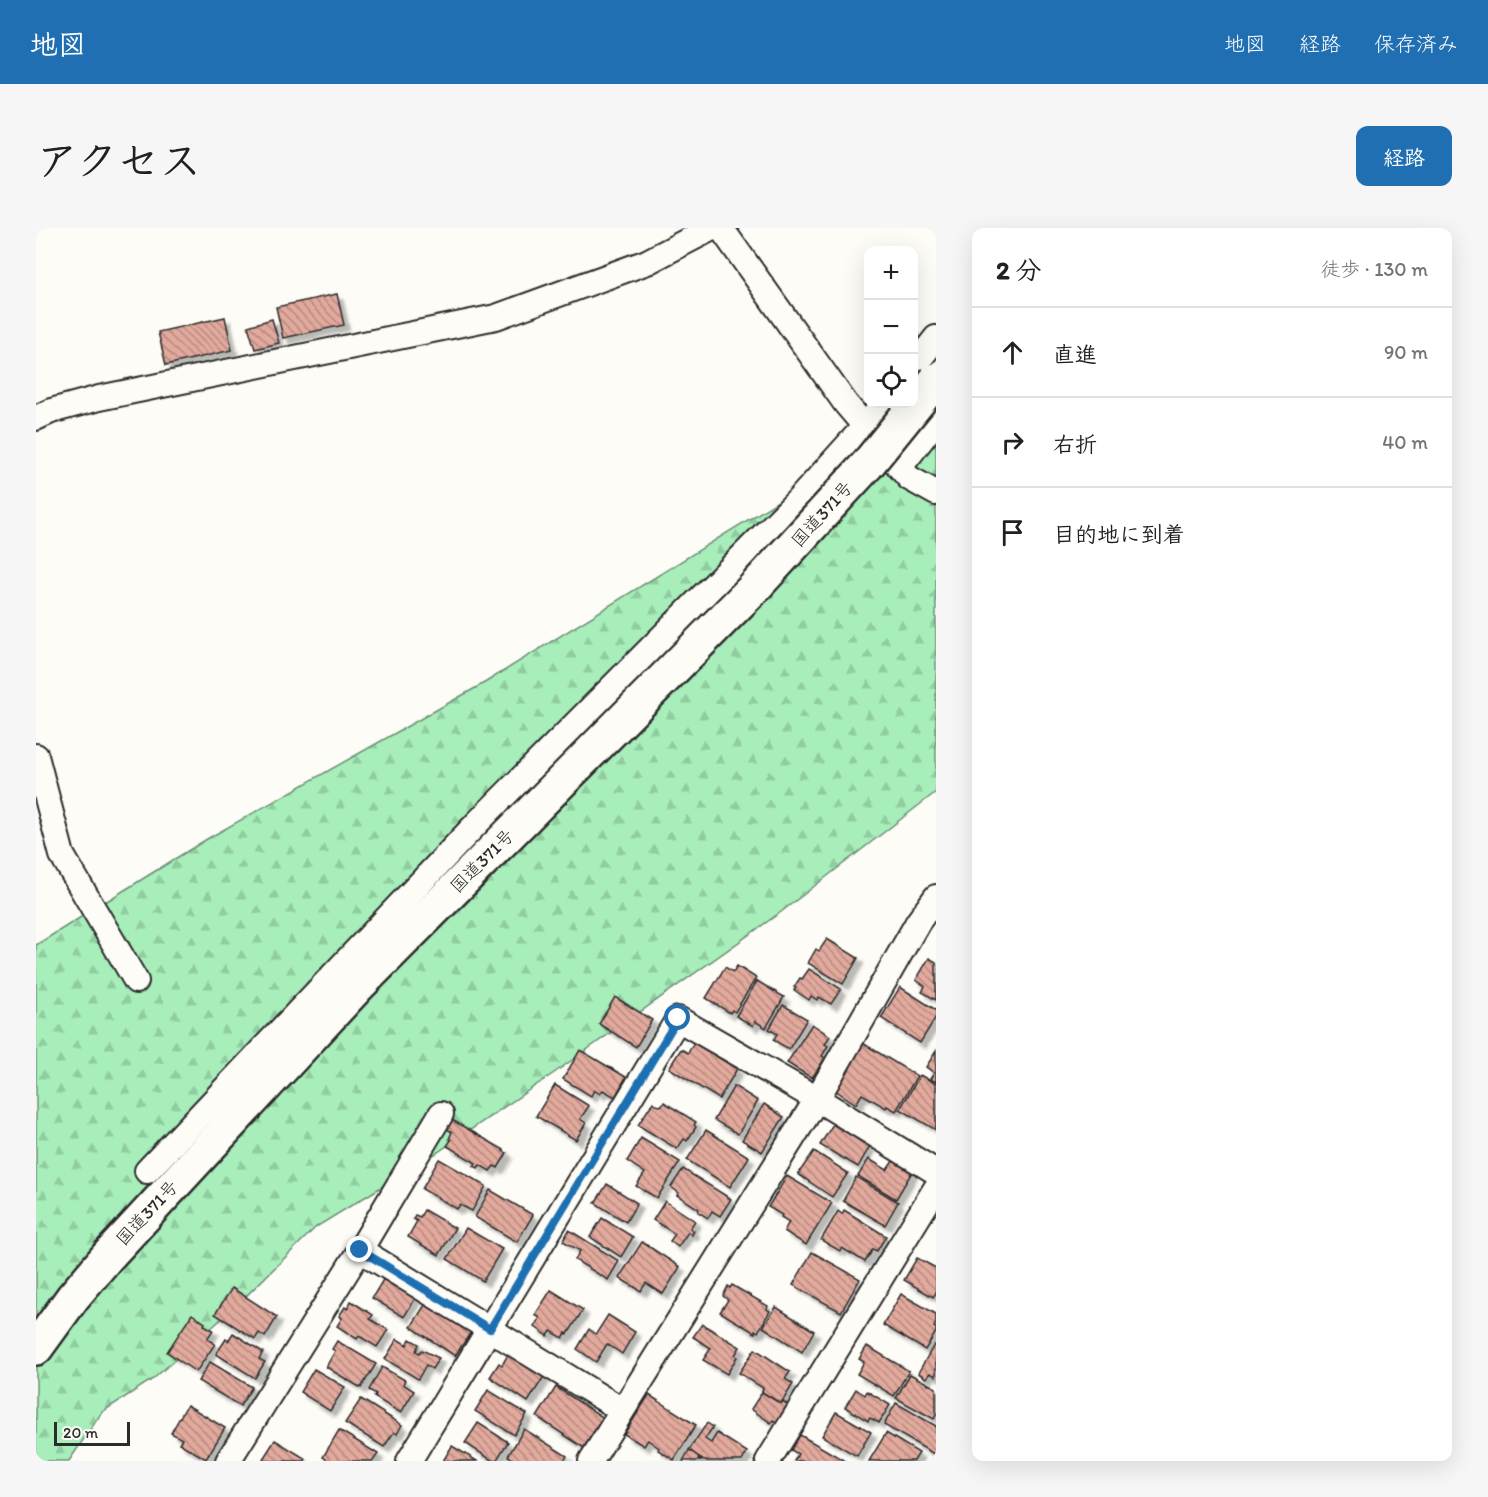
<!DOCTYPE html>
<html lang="ja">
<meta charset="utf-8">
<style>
body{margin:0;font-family:Itim,"Klee One",sans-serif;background:#f6f6f6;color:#202124}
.controls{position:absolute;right:18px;top:18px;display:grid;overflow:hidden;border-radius:12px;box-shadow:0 6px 24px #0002}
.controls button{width:54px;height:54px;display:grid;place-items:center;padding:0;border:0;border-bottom:2px solid #e0e0e0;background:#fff;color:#202124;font:30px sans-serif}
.scale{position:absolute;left:18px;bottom:15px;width:76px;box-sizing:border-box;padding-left:6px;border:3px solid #2b2b2b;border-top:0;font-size:16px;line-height:21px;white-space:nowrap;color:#2b2b2b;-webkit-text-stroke:4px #fdfcf7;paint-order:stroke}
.stop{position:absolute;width:18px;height:18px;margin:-14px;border:4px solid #1f6fb2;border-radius:50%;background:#fff}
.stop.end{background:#1f6fb2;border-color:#fff;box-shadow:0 2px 6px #0008}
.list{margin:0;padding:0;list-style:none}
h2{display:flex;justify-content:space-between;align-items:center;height:78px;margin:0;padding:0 24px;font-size:26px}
h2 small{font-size:20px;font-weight:400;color:#757577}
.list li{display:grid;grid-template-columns:39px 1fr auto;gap:18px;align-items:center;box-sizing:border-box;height:90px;padding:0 24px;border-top:2px solid #e0e0e0}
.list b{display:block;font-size:22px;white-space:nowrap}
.list em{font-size:20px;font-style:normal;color:#757577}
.icon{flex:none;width:33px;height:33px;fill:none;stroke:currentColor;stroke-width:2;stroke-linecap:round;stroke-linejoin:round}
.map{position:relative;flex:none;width:900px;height:1233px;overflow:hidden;border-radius:12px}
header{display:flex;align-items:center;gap:36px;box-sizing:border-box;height:84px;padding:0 30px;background:#1f6fb2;color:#fff}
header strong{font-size:28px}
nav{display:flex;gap:33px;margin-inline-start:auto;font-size:21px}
.intro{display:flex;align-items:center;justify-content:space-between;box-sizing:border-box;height:144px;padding:0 36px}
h1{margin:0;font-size:42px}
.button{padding:15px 27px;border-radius:12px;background:#1f6fb2;color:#fff;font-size:21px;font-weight:700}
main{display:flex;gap:36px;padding:0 36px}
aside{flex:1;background:#fff;border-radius:12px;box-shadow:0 6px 24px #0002}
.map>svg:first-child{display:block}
.forest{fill:url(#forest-firs);stroke:#698c72;stroke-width:1.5}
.building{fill:url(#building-back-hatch);stroke:#2b2b2b;stroke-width:1.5;filter:url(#shadow)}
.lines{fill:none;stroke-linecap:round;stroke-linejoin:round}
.minor-casing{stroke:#2b2b2b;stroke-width:28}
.highway-casing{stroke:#2b2b2b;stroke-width:38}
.minor{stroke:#fdfcf7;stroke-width:24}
.highway{stroke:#fdfcf7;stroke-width:33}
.highway-bridge-casing{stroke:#2b2b2b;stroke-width:38;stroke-linecap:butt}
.highway-bridge{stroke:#fdfcf7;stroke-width:33}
.route{stroke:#1f6fb2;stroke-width:8}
.labels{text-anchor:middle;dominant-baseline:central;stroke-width:6;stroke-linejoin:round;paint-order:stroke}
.street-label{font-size:18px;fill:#2b2b2b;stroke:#fdfcf7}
</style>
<header>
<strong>地図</strong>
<nav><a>地図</a><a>経路</a><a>保存済み</a></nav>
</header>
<div class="intro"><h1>アクセス</h1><a class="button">経路</a></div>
<main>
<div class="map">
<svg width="900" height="1233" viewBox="0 0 900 1233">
<defs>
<pattern id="forest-firs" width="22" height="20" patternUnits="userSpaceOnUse" patternTransform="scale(1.5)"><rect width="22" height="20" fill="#a7eeba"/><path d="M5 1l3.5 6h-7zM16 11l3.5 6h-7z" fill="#90cca0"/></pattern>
<pattern id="building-back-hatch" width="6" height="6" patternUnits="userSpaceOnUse" patternTransform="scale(1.5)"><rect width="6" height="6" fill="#e2a99d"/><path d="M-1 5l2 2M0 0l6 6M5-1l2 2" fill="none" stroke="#b78a80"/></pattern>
<filter id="shadow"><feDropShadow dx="5.5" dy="5.5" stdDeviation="1.5" flood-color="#0004"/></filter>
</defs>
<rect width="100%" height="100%" fill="#fdfcf7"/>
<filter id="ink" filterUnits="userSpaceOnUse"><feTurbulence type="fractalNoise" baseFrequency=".0167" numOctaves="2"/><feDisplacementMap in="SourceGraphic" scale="12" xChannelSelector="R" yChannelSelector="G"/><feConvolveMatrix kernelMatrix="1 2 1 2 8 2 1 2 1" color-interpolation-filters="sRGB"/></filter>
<g filter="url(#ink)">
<polygon class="forest" points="900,189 900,564 745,684 518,845 396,928 280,999 198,1080 117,1151 66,1184 33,1233 0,1233 0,717 171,611 450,454 794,241"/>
<g class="building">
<polygon points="301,66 308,97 247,110 240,79"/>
<polygon points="189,89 196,122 130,137 122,104"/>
<polygon points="236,91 243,115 219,121 212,98"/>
<polygon points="791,711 822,730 807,756 772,735 780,721 783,723"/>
<polygon points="893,730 900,734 900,772 886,764 889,758 880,752"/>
<polygon points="701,738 720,750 699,784 696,782 694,785 670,770 689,739 697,744"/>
<polygon points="773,741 805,761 795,776 783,769 781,772 775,768 773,772 758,762 760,760 758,759 764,750 766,751"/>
<polygon points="721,753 748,769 730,800 719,793 717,798 700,788"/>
<polygon points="864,759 900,782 900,789 884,815 845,790"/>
<polygon points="579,769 616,792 600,819 563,796"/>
<polygon points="747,777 771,791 753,821 737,812 741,806 733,801"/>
<polygon points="776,796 794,808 789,816 792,818 786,828 789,830 776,850 751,835"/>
<polygon points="658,814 701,841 683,871 633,840 645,821 652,825"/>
<polygon points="825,814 881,848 860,883 851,878 850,880 826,866 820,876 799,862"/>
<polygon points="544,822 590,849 579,869 567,862 564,866 558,862 555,868 527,851"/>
<polygon points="900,823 900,854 894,851 898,845 890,839"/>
<polygon points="884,847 900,856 900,902 864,881"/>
<polygon points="519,857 553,878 544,891 550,895 540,912 500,888"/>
<polygon points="698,858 722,873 702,906 678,892"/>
<polygon points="617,874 623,878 626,877 628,874 660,894 658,897 660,899 651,913 648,911 641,921 602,897"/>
<polygon points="728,876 748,889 726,924 706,912"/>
<polygon points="416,892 468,922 467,923 471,925 462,940 458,938 454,943 444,937 442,940 438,938 440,935 411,918 415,912 413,911 416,904 411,901"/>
<polygon points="797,896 834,918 822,939 784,917"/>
<polygon points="670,902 713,929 694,959 651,932"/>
<polygon points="605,910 644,934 621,970 600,958 609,945 591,933"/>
<polygon points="778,923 812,945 796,969 762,946"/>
<polygon points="403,931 450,958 436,983 424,977 421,981 386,961"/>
<polygon points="833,931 851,942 857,933 876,944 860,971 822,948"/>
<polygon points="647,941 695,971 684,988 676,983 672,990 662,984 663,981 641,967 643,965 635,959"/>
<polygon points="751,948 796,975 770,1017 748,1003 753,994 745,989 746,987 732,979"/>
<polygon points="820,949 862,974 849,997 807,973"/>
<polygon points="571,956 601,975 590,994 559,975"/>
<polygon points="454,962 497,987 481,1014 439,989"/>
<polygon points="629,973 659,993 654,1000 658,1003 656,1007 652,1004 642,1019 634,1013 639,1006 617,992"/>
<polygon points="388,982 419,1000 403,1027 372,1009 381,993 377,991 379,987 384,989"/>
<polygon points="808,982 850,1008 841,1023 837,1021 829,1034 806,1020 804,1023 785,1012 802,983 806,986"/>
<polygon points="566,990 597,1009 585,1029 554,1009"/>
<polygon points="430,1000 466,1021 447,1053 411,1031"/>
<polygon points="533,1002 583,1033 572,1052 539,1032 544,1023 527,1013"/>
<polygon points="606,1014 644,1039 627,1066 610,1055 605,1063 583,1050"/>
<polygon points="776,1024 824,1051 805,1084 757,1057"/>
<polygon points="881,1030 900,1040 900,1065 897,1069 868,1052"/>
<polygon points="348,1050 380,1069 368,1089 336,1070"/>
<polygon points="696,1057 732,1078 731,1081 734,1083 722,1104 719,1102 719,1105 684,1084 692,1072 687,1068 692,1058 694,1060"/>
<polygon points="196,1060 241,1089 229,1109 223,1105 219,1111 179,1086"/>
<polygon points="515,1062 547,1082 532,1106 530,1105 527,1110 515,1103 512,1108 499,1099 504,1090 499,1087"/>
<polygon points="865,1066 900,1086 900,1095 898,1099 900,1100 900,1104 889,1122 847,1097"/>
<polygon points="392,1072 437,1101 419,1128 375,1099"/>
<polygon points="315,1073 337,1087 334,1091 352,1102 341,1119 323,1108 321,1111 301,1098 306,1090 303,1088 309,1079 311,1081"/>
<polygon points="740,1079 778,1103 766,1124 727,1099"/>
<polygon points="156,1086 169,1095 168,1097 177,1102 171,1111 179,1116 160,1144 131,1124"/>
<polygon points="572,1087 599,1104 586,1126 571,1116 560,1134 541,1121 553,1101 560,1106"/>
<polygon points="666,1096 704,1119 699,1127 701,1129 691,1146 667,1132 675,1120 657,1109"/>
<polygon points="197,1105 227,1124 223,1131 229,1134 219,1150 180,1126 190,1111 192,1113"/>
<polygon points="361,1111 371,1117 374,1111 383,1116 380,1123 383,1125 386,1122 403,1130 396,1141 390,1137 382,1151 349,1131"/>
<polygon points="301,1113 340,1136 325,1160 290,1139 299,1123 296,1121"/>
<polygon points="898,1117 900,1118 900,1148 894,1145 890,1150 882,1145"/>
<polygon points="831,1118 873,1143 858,1168 821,1146 828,1134 823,1131"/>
<polygon points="719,1121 754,1144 749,1151 757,1156 745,1176 726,1164 727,1160 703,1145"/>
<polygon points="473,1125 509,1147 492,1174 454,1149 463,1135 466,1137"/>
<polygon points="174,1134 216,1159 204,1178 162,1153"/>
<polygon points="346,1139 369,1152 367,1156 378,1163 365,1185 338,1169 340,1166 333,1162"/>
<polygon points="278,1141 309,1159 294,1183 264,1164"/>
<polygon points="874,1146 900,1160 900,1187 898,1191 860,1170"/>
<polygon points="520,1159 568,1190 548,1220 501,1189"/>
<polygon points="820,1161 829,1167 831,1163 854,1177 843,1195 834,1190 832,1193 809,1179"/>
<polygon points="452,1162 491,1186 478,1207 439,1183"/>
<polygon points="726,1164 745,1176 746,1173 757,1180 746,1197 737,1192 735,1195 715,1181"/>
<polygon points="613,1167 660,1197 638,1232 622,1222 623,1220 612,1212 608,1218 588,1206"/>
<polygon points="325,1171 366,1197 361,1206 358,1204 348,1219 309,1195"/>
<polygon points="860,1175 900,1198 900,1224 898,1226 848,1197"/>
<polygon points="151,1177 189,1200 170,1231 143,1215 146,1211 135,1205"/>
<polygon points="800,1184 835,1204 821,1228 786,1208"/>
<polygon points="442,1195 472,1214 460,1233 457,1233 429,1215"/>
<polygon points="671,1195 677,1199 669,1211 675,1215 681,1205 711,1224 706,1233 668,1233 653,1222"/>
<polygon points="488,1201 531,1228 528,1233 480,1233 472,1228"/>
<polygon points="303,1202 342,1226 337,1233 293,1233 287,1229"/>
<polygon points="850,1205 883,1225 878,1233 833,1233"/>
<polygon points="764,1207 809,1233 758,1233 762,1226 755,1222"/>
<polygon points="239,1212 270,1231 269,1233 229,1233 227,1231"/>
<polygon points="416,1218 441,1233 407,1233"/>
<polygon points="653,1222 663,1229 662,1231 666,1233 647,1233"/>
</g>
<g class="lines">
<defs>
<g id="minor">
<polyline points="685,0 810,176 873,250 900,265"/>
<polyline points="878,138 900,110"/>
<polyline points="0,190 15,183 63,170 460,89 611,34 676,0"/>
<polyline points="864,239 900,193"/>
<polyline points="0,528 26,627 100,753"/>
<polyline points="111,943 443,593 765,269 829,198 848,176"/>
<polyline points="324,1022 586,1182"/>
<polyline points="192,1233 324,1022 405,886"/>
<polyline points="373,1233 642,791 781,871 900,944"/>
<polyline points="555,1233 781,871 882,694 900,669"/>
<polyline points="732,1233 900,960"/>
</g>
<polyline id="highway" points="0,1120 37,1069 71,1029 322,758 719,359"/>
</defs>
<use href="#minor" class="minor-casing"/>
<use href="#highway" class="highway-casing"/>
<use href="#minor" class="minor"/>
<use href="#highway" class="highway"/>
<defs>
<polyline id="highway-bridge" points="719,359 831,237 900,152"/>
</defs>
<use href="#highway-bridge" class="highway-bridge-casing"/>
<use href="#highway-bridge" class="highway-bridge"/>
</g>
</g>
<g class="lines" filter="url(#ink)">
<polyline class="route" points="324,1022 454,1101 642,790"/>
</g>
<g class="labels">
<g class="street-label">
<text transform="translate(786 286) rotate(-48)">国道371号</text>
<text transform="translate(446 633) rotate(-45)">国道371号</text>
<text transform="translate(111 985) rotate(-47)">国道371号</text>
</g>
</g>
</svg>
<div class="controls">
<button>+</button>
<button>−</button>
<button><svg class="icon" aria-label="locate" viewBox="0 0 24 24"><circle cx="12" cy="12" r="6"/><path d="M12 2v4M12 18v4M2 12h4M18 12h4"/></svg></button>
</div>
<div class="scale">20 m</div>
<div class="stop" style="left:642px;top:790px"></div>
<div class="stop end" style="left:324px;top:1022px"></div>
</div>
<aside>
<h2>2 分<small>徒歩 · 130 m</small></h2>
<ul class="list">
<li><svg class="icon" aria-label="ahead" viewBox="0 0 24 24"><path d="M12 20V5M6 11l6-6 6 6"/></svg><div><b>直進</b></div><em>90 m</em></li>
<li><svg class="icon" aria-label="right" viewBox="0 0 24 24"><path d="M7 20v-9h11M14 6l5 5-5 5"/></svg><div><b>右折</b></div><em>40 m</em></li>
<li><svg class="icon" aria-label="arrive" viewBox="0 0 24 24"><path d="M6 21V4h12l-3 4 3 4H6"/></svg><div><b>目的地に到着</b></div></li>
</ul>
</aside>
</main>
